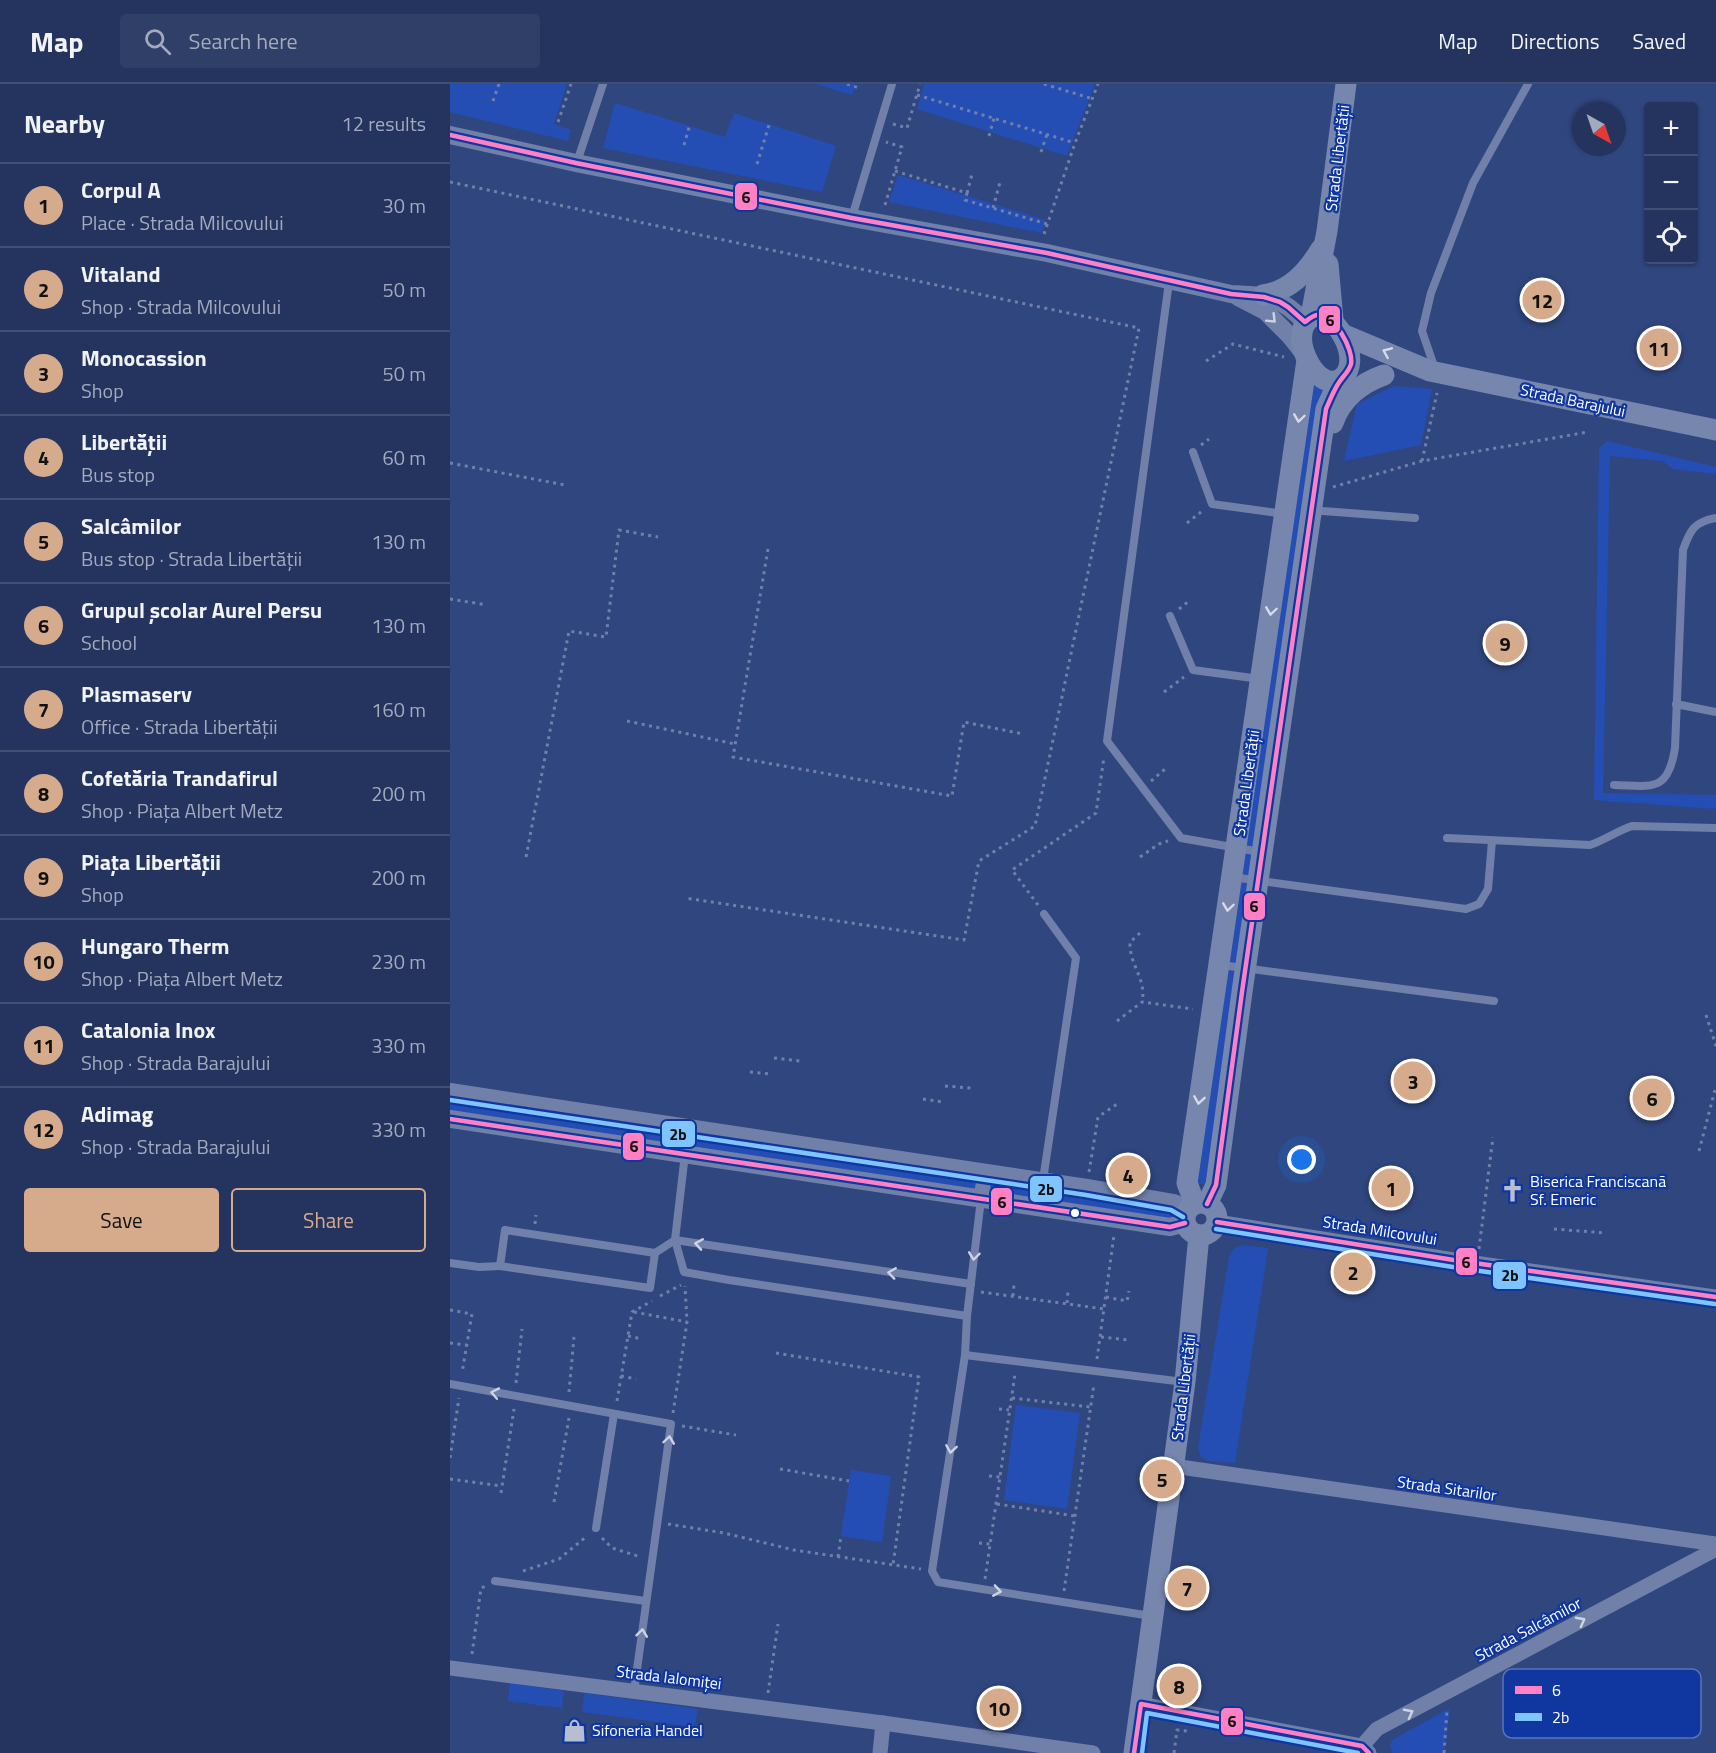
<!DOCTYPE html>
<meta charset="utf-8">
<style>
body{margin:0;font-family:"Titillium Web",sans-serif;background:#303f68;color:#f1f3f6}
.controls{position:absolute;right:18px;top:18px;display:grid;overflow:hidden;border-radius:6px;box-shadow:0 2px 4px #0004}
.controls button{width:54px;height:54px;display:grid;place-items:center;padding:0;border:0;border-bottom:2px solid #414f74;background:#24345f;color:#f1f3f6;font:30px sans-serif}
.compass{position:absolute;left:1122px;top:18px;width:54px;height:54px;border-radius:50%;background:#24345f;box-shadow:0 2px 4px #0004;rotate:140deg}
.you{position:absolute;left:852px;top:1076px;width:21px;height:21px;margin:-15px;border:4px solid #fff;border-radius:50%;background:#1a73e8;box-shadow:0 0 0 9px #1a73e833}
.badge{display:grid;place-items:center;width:39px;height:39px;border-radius:50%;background:#d6ab8b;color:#111;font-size:20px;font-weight:700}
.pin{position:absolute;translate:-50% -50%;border:3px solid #fff;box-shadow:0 2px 6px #0006}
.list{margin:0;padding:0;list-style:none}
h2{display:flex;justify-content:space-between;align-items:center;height:78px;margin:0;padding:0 24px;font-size:26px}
h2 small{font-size:20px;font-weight:400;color:#a3aabd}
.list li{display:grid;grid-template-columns:39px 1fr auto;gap:18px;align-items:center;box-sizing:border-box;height:84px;padding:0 24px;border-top:2px solid #414f74}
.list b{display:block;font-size:22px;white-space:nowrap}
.list p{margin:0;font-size:20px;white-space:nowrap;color:#a3aabd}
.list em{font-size:20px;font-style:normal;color:#a3aabd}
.actions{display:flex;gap:12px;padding:18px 24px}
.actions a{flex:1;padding:14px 0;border:2px solid #d6ab8b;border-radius:6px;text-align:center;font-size:21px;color:#d6ab8b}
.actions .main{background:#d6ab8b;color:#111}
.icon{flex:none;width:33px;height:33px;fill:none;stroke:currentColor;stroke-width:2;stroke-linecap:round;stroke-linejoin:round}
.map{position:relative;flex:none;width:1266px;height:1669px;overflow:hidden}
header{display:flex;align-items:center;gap:36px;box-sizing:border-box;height:84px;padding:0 30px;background:#24345f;border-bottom:2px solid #414f74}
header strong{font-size:28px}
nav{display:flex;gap:33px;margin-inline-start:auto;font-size:21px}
.search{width:420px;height:54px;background:#303f68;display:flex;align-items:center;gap:15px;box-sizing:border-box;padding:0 21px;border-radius:6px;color:#a3aabd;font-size:22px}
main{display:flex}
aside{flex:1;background:#24345f}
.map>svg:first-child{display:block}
.green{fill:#254eb5}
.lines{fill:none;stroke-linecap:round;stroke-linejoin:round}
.path{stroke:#7080a8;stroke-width:3;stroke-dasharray:3 4.5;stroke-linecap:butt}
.service{stroke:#7080a8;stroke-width:8}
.minor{stroke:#7080a8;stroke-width:15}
.tertiary{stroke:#7080a8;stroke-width:18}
.secondary{stroke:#7686ad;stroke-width:21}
.bus-1-casing{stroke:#10379f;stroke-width:9}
.bus-2-casing{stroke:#10379f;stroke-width:9}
.bus-1{stroke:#ff80c5;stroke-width:4.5}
.bus-2{stroke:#80c4ff;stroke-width:4.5}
.oneway{stroke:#cdd3e1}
.oneway2{stroke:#d6dbe6}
.bus-dot{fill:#fff;stroke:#10379f;stroke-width:2}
.labels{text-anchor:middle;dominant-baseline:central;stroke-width:4.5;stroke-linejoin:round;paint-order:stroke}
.street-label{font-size:16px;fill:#fff;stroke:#10379f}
.poi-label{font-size:16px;fill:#fff;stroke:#10379f;text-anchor:start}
.key{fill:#10379f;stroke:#5873bc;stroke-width:1.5}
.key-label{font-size:16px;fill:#fff}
.line-badge{stroke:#10379f;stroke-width:2}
.pale-badge-label{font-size:16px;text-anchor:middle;font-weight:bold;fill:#111}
</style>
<header>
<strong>Map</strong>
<div class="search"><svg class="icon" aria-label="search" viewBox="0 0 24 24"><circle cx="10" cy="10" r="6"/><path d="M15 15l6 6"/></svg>Search here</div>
<nav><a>Map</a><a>Directions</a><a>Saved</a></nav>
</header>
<main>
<aside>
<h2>Nearby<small>12 results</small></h2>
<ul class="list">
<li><span class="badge">1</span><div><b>Corpul A</b><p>Place · Strada Milcovului</p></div><em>30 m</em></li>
<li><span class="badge">2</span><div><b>Vitaland</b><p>Shop · Strada Milcovului</p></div><em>50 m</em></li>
<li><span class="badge">3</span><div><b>Monocassion</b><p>Shop</p></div><em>50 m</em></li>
<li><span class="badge">4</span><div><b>Libertății</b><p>Bus stop</p></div><em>60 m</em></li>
<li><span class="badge">5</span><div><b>Salcâmilor</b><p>Bus stop · Strada Libertății</p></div><em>130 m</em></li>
<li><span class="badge">6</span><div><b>Grupul școlar Aurel Persu</b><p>School</p></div><em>130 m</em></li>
<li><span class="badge">7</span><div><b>Plasmaserv</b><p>Office · Strada Libertății</p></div><em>160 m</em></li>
<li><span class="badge">8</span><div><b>Cofetăria Trandafirul</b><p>Shop · Piața Albert Metz</p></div><em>200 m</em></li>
<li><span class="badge">9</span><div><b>Piața Libertății</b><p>Shop</p></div><em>200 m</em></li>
<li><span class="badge">10</span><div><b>Hungaro Therm</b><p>Shop · Piața Albert Metz</p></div><em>230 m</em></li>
<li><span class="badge">11</span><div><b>Catalonia Inox</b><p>Shop · Strada Barajului</p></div><em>330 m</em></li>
<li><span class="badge">12</span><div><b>Adimag</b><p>Shop · Strada Barajului</p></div><em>330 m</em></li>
</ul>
<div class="actions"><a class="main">Save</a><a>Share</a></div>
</aside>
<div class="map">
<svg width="1266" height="1669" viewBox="0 0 1266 1669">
<rect width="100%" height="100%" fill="#30467f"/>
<g class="green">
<polygon points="0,0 117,0 104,40 121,46 118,57 0,28"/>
<polygon points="366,0 406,0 402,11"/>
<polygon points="474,0 645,0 617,72 467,25"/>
<polygon points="165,19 275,53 284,29 386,62 372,108 153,64"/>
<polygon points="448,91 596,136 592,149 439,118"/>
<polygon points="857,276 878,297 766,1101 737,1099"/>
<polygon points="944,302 982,305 971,361 894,377 907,320"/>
<polygon points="1157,357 1266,383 1266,390 1223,385 1213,377 1160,372 1153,709 1266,711 1266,725 1144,716 1149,364"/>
<polygon points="0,1008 724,1119 720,1143 0,1035"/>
<polygon points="792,1161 818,1164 785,1379 758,1377 751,1373 748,1364 779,1173 783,1165"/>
<polygon points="566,1321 630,1329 617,1425 554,1416"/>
<polygon points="401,1386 441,1392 432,1458 391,1452"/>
<polygon points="60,1599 114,1607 112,1624 58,1617"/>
<polygon points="134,1609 248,1625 245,1643 132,1628"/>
<polygon points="1000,1624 994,1669 943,1669 940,1663 942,1656"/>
</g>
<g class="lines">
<g class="path">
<polyline points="397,0 409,4"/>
<polyline points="594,0 643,15"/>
<polyline points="467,11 625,59"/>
<polyline points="43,17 49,0"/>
<polyline points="108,38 121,0"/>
<polyline points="443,40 457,44 470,0"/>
<polyline points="539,52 544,34"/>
<polyline points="234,61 240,40"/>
<polyline points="591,68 597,50"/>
<polyline points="307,80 320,38"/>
<polyline points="445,87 517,109 515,116 597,140"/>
<polyline points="0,98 689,244 585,742 529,777 514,856 235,814"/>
<polyline points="517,109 522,90"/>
<polyline points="435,121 452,63 436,58"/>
<polyline points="543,124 550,98"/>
<polyline points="594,150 625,59 648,0"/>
<polyline points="756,277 783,260 834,273"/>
<polyline points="751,361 759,355"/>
<polyline points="972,377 987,309"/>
<polyline points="0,379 115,401"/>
<polyline points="883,403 972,377 1138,348"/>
<polyline points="737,439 751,428"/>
<polyline points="318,465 283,673 502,712 514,638 573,650"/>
<polyline points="0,515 37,521"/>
<polyline points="729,525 739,517"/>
<polyline points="714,608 734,593"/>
<polyline points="177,637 285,660"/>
<polyline points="701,697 715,685"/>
<polyline points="76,773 119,547 156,553 169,446 208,453"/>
<polyline points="690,773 709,760 718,757"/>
<polyline points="588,821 562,786 646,729 654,673"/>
<path d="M690,849L680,858C679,881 697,895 692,918"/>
<polyline points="1256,931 1266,962"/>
<polyline points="667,937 692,918 743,925"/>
<polyline points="324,974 350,977"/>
<polyline points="300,988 321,990"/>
<polyline points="495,1002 521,1004"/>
<polyline points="473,1015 493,1018"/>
<polyline points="1249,1067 1266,1002"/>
<polyline points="639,1088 648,1033 670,1018"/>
<polyline points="85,1140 86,1131"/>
<polyline points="1104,1145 1156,1149"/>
<polyline points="1029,1165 1043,1053"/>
<polyline points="531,1208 654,1225"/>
<polyline points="210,1212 231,1201"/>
<polyline points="563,1212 564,1200"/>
<polyline points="656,1213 677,1217 679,1207"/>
<polyline points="617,1219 618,1207"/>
<polyline points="0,1226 22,1230 12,1289"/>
<polyline points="184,1228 237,1238"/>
<polyline points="178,1252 192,1255"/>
<polyline points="651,1253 679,1256"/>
<polyline points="0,1259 16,1261"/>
<polyline points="326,1269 469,1293 443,1481"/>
<polyline points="647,1275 664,1151"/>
<polyline points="171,1292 186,1295"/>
<polyline points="66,1299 72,1245"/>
<polyline points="119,1308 124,1253"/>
<polyline points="562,1314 640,1323"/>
<polyline points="167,1317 182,1228 202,1217"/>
<polyline points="549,1325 559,1326"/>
<polyline points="223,1329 237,1238 235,1202"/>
<polyline points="232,1342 286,1351"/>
<polyline points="0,1374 9,1314"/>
<polyline points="330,1385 399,1397"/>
<polyline points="539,1392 550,1393"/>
<polyline points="0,1395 52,1402"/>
<polyline points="51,1409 64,1325"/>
<polyline points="104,1418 119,1334"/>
<polyline points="547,1420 625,1432"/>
<polyline points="218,1440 274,1449 344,1466 471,1485"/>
<polyline points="152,1454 162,1464 191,1473"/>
<polyline points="529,1459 540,1460"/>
<polyline points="388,1473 391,1452"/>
<polyline points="73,1487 109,1475 137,1452"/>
<polyline points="535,1495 565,1290"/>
<polyline points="614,1507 644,1300"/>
<polyline points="22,1570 31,1504 36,1502"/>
<polyline points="318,1609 328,1540"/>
<polyline points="724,1669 727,1646 737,1647"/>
<polyline points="994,1669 997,1626"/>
</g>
<g class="service">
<polyline points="127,78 153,0"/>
<polyline points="402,133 442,0"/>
<polyline points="719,198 657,657 731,754 810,768"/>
<polyline points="985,285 972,247 981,209 1023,99 1078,0"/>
<polyline points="743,368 762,420 834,430"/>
<polyline points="862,425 873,427 965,434"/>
<polyline points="720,532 743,586 810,595"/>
<polyline points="1226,620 1266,628"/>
<path d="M1164,701C1202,702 1218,709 1225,664L1233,466C1240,446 1244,438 1266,434"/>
<path d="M997,754L1140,761C1155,756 1167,747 1182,742L1266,744"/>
<polyline points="782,793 1016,825 1029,820 1038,805 1042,757"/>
<polyline points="771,881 1044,917"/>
<polyline points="235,1070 225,1156 234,1188 279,1196 517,1232"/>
<polyline points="593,1096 626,874 594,830"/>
<polyline points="531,1115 517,1232 515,1271 482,1487 488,1498 701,1532"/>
<polyline points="205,1169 200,1204 50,1182 55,1146 205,1169 225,1156 521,1200"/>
<polyline points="0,1179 29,1183 50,1182"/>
<polyline points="515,1271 734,1298"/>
<polyline points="0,1300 221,1340 184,1607"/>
<polyline points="146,1444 164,1330"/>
<polyline points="45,1497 196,1517"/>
</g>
<g class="minor">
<polyline points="531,1114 535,1089"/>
<polyline points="767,1138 1010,1177 1266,1213"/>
<polyline points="723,1382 1266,1460"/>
<polyline points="0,1584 433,1639 643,1669"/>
<polyline points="691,1620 912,1662 919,1669"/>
<polyline points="912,1662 927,1645 1266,1465"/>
<polyline points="430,1669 433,1639"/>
</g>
<g class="tertiary">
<path d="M0,51L126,79L402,134L597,169L781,210C818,212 829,211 855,238"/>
<polyline points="788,213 815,227 840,252 855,271"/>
<polyline points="0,1008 637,1104 724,1119 737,1127"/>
<polyline points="0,1035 720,1143 735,1139"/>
</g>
<g class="secondary">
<polyline points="878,180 883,236"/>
<path d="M813,211C840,207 857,188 871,165"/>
<path d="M869,231C890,234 911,277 893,293C867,317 829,238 869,231Z"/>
<polyline points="861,232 877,147 896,0"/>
<polyline points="892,250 980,287 1266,346"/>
<path d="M883,339C891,315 911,299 934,291"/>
<circle cx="751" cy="1135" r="16"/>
<polyline points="745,1120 737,1099 857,276"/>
<polyline points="757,1120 766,1101 792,908 876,325 889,296"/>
<polyline points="684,1669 735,1298 749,1151"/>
</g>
<defs>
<g id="bus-1">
<path d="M0,51L126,79L402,134L597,169L781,210L814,213L830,218L838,223L855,238C859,235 862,232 867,231C884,229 904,266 901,280C899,288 892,293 888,300C883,308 880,316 876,325L792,908L766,1101L757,1120"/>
<polyline points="0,1035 720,1143 735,1139"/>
<polyline points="767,1138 1010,1177 1266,1213"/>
<polyline points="684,1669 691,1620 912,1662 919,1669"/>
</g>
<g id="bus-2">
<polyline points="0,1016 636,1111 721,1126 733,1133"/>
<polyline points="766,1145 1009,1184 1265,1220"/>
<polyline points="692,1669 697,1629 908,1669"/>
</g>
</defs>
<use href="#bus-1" class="bus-1-casing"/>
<use href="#bus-2" class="bus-2-casing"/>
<use href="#bus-1" class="bus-1"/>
<use href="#bus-2" class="bus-2"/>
</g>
<defs><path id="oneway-chevron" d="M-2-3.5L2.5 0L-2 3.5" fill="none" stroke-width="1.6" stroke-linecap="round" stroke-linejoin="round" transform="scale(1.5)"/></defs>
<g class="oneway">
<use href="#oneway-chevron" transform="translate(822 235) rotate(45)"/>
<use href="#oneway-chevron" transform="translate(249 1160) rotate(-171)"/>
<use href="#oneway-chevron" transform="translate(524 1172) rotate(97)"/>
<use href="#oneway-chevron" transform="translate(442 1189) rotate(-172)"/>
<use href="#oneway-chevron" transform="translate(45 1309) rotate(-169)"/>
<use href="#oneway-chevron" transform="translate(219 1356) rotate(-82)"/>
<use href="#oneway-chevron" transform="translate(501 1365) rotate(99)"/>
<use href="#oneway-chevron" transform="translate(547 1507) rotate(9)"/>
<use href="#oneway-chevron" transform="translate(1131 1537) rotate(-28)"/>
<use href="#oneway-chevron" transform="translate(192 1549) rotate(-83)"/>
<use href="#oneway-chevron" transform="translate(959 1629) rotate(-28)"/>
</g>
<g class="oneway2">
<use href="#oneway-chevron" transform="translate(937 268) rotate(-157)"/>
<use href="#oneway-chevron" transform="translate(849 334) rotate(98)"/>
<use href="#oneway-chevron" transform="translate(821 527) rotate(98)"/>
<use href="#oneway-chevron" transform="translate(778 823) rotate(98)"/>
<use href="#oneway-chevron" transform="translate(749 1016) rotate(99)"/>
</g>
<defs>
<symbol id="church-bare" viewBox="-9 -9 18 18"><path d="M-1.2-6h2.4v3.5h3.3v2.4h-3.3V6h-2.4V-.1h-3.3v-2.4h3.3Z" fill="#b7bed2" stroke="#10379f" stroke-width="2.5" paint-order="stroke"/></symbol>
<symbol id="shop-bare" viewBox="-9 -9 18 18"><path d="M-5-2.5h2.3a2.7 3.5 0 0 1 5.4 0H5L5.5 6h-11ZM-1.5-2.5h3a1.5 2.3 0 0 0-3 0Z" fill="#b7bed2" stroke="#10379f" stroke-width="2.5" paint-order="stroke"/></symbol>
</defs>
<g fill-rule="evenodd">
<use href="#church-bare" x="1046" y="1090" width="33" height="33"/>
<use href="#shop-bare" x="108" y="1630" width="33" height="33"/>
</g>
<circle class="bus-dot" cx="625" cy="1129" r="5"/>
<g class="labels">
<g class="street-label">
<text transform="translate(887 74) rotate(-83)">Strada Libertății</text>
<text transform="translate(1123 316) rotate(12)">Strada Barajului</text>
<text transform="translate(796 699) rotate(-82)">Strada Libertății</text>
<text transform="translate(930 1146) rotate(9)">Strada Milcovului</text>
<text transform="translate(733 1303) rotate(-83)">Strada Libertății</text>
<text transform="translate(997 1404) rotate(8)">Strada Sitarilor</text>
<text transform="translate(1078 1545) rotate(-28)">Strada Salcâmilor</text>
<text transform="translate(219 1593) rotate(7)">Strada Ialomiței</text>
</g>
<g class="poi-label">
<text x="1080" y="1097">Biserica Franciscană<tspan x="1080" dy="18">Sf. Emeric</tspan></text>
<text x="142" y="1646">Sifoneria Handel</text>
</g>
</g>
<rect x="1053" y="1585" width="198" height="69" rx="9" class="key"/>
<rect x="1065" y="1602" width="27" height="8" fill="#ff80c5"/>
<rect x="1065" y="1629" width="27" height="8" fill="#80c4ff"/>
<g class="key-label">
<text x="1102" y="1612">6</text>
<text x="1102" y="1639">2b</text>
</g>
<g class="line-badge">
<rect x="284" y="98" width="24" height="29" rx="6" fill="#ff80c5"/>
<rect x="868" y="221" width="23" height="29" rx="6" fill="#ff80c5"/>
<rect x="793" y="808" width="23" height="29" rx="6" fill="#ff80c5"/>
<rect x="211" y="1036" width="35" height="28" rx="6" fill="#80c4ff"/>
<rect x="172" y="1048" width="23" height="29" rx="6" fill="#ff80c5"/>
<rect x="579" y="1091" width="34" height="28" rx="6" fill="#80c4ff"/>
<rect x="540" y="1103" width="23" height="29" rx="6" fill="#ff80c5"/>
<rect x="1005" y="1163" width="23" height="29" rx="6" fill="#ff80c5"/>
<rect x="1042" y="1177" width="35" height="29" rx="6" fill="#80c4ff"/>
<rect x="770" y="1623" width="24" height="29" rx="6" fill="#ff80c5"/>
</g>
<g class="pale-badge-label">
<text x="296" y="119">6</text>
<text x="880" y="242">6</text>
<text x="804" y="828">6</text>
<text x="228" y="1056">2b</text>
<text x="184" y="1068">6</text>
<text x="596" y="1111">2b</text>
<text x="552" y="1124">6</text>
<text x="1016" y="1184">6</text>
<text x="1060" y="1197">2b</text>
<text x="782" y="1643">6</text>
</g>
</svg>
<div class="controls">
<button>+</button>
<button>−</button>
<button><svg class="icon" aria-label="locate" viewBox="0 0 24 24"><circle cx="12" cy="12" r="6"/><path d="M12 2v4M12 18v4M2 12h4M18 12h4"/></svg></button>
</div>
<svg class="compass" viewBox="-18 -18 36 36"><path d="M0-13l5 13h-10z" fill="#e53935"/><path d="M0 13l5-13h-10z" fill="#a3aabd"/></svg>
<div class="you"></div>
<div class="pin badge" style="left:941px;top:1104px">1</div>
<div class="pin badge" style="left:903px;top:1188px">2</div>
<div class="pin badge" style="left:963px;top:997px">3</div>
<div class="pin badge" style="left:678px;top:1091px">4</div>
<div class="pin badge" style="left:712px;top:1395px">5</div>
<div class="pin badge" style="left:1202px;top:1014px">6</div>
<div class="pin badge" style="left:737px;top:1504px">7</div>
<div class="pin badge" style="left:729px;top:1602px">8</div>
<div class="pin badge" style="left:1055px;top:559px">9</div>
<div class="pin badge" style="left:549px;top:1624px">10</div>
<div class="pin badge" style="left:1209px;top:264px">11</div>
<div class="pin badge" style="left:1092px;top:216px">12</div>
</div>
</main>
